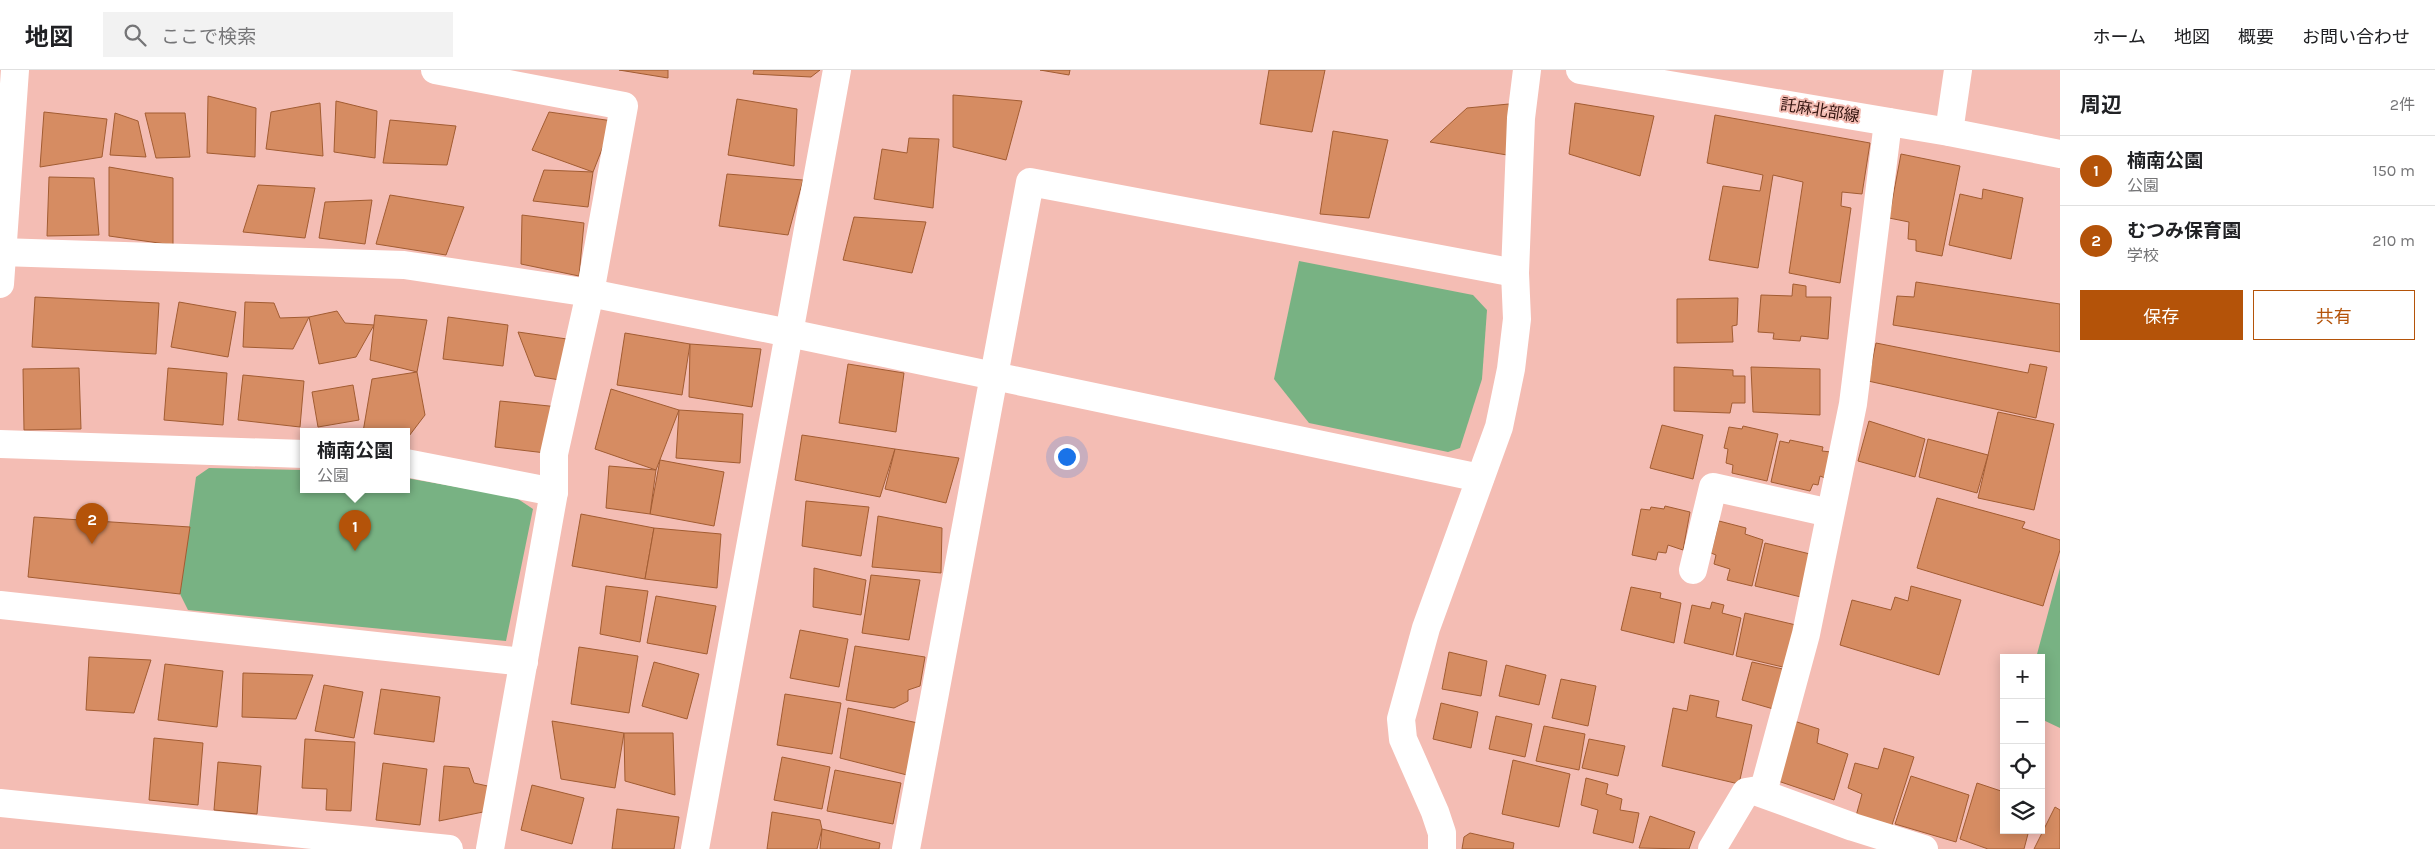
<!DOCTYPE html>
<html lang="ja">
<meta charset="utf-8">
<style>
body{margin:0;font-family:Karla,"Noto Sans JP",sans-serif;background:#f2f2f2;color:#202124}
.controls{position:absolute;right:15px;bottom:15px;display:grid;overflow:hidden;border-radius:0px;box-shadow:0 2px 12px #0003}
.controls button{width:45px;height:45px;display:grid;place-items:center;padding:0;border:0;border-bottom:1px solid #e0e0e0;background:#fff;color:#202124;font:25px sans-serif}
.you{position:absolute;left:1066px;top:386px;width:18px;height:18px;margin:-12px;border:4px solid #fff;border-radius:50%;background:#1a73e8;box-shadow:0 0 0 8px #1a73e833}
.badge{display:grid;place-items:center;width:32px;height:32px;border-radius:50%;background:#b45309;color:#fff;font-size:16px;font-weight:700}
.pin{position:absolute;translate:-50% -41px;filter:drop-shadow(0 1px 2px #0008)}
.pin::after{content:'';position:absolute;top:26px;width:18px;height:15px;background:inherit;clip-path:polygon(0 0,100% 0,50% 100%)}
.popup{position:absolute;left:300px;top:358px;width:110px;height:65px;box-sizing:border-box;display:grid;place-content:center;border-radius:0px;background:#fff;filter:drop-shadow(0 1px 4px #0005);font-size:16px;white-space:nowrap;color:#757577}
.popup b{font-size:19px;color:#202124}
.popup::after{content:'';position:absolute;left:50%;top:100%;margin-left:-10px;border:10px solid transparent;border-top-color:#fff}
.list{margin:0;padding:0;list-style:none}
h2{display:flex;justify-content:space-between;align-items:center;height:65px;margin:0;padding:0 20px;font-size:21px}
h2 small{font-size:16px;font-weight:400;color:#757577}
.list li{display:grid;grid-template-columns:32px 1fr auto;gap:15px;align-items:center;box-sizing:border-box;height:70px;padding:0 20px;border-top:1px solid #e0e0e0}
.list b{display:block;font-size:19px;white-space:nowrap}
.list p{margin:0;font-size:16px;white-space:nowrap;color:#757577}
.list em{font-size:16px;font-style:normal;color:#757577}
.actions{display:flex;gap:10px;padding:15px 20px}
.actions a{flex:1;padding:11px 0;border:1px solid #b45309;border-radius:0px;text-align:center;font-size:18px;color:#b45309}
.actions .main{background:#b45309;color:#fff}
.icon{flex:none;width:28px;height:28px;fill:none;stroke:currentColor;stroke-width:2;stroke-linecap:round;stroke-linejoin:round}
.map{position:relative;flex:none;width:2060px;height:779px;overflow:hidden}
header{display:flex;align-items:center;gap:30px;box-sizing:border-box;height:70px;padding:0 25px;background:#fff;border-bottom:1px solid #e0e0e0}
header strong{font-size:24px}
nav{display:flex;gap:28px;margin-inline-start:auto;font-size:18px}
.search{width:350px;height:45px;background:#f2f2f2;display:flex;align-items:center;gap:12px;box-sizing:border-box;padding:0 18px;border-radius:0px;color:#757577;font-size:19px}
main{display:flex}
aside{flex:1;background:#fff}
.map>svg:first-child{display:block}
.green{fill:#78b283}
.building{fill:#d68c62;stroke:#a25c32}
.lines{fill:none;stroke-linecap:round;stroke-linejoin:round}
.minor{stroke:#fff;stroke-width:28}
.tertiary{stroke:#fff;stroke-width:28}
.secondary{stroke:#fff;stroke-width:28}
.labels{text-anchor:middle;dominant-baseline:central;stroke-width:4;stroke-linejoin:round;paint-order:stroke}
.street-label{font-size:16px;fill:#34140f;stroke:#f4bdb4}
</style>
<header>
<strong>地図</strong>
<div class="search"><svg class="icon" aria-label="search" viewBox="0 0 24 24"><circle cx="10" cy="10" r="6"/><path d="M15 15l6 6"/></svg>ここで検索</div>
<nav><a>ホーム</a><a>地図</a><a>概要</a><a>お問い合わせ</a></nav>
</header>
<main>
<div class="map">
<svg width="2060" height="779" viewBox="0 0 2060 779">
<rect width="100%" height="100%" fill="#f4bdb4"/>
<g class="green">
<polygon points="1299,191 1473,225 1487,240 1482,309 1460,378 1448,382 1309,353 1274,309"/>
<polygon points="209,398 304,400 304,420 406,420 406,408 515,427 533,439 506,571 188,540 180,524 196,407"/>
<polygon points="2060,498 2060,658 2041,649 2041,588 2036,588"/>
</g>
<g class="building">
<polygon points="619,0 668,0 668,8"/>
<polygon points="754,0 820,0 811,7 753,4"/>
<polygon points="1040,0 1070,0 1069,5"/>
<polygon points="1269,0 1325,0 1312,62 1260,54"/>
<polygon points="953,25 1022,31 1006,90 953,77"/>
<polygon points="208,26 256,38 255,87 207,83"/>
<polygon points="737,29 797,39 794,96 728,85"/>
<polygon points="336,31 377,41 375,88 334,82"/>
<polygon points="320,33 323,86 266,79 271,42"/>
<polygon points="1575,33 1654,46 1640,106 1569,84"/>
<polygon points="1509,34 1507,85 1430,72 1467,38"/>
<polygon points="44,42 107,49 102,87 40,97"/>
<polygon points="549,42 613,51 593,102 532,80"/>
<polygon points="115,43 138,51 146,87 110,85"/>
<polygon points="145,43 185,43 190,87 156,88"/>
<polygon points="1715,45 1870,73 1862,124 1842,122 1841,136 1851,138 1840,213 1789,203 1803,112 1773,105 1758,198 1709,190 1723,116 1760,121 1763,105 1707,93"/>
<polygon points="390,50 456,56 447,95 383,93"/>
<polygon points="1333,61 1388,70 1369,148 1320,144"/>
<polygon points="909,68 939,69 933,138 874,129 882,79 907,83"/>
<polygon points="1901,84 1960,96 1942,186 1916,181 1916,170 1908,169 1909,152 1889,148"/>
<polygon points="109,97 173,108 173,175 109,166"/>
<polygon points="544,100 593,102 588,137 533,131"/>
<polygon points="727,104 803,110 788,165 719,156"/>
<polygon points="49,107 94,108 99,165 47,166"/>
<polygon points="258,115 315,118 305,168 243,162"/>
<polygon points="1983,119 2023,128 2011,189 1949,175 1960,124 1982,129"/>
<polygon points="390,125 464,137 446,185 376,174"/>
<polygon points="372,130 365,174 319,168 325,132"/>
<polygon points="522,145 584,153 579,206 521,194"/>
<polygon points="854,147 926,152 912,203 843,190"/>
<polygon points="1916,212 2060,234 2060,282 1893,255 1897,226 1914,227"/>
<polygon points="1793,214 1806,216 1806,227 1831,227 1828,269 1801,266 1800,271 1773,269 1774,263 1758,262 1761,225 1792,226"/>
<polygon points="35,227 159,233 156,284 32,277"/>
<polygon points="1738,228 1737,255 1732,256 1733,272 1677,273 1677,229"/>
<polygon points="179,232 236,242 228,287 171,277"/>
<polygon points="245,232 274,233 280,248 309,247 293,279 243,277"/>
<polygon points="337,241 345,253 374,255 356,287 319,294 309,247"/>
<polygon points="375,245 427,250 417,302 370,290"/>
<polygon points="448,247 508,255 503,296 443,289"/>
<polygon points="518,262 567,269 560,310 535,306"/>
<polygon points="625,263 690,274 682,325 617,315"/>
<polygon points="1876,273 2028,303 2030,294 2047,297 2036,348 1868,311"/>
<polygon points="690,274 761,279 752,337 689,327"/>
<polygon points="848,294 904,303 896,362 839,353"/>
<polygon points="1674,297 1733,300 1733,306 1745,306 1745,333 1732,333 1730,343 1674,341"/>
<polygon points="1751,297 1820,299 1820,345 1753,342"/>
<polygon points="79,298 81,359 24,360 23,299"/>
<polygon points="168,298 227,303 223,355 164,350"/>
<polygon points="417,302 425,345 406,370 406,362 363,362 372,309"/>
<polygon points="243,305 304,311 300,357 238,350"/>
<polygon points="353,315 359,350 318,357 312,322"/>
<polygon points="611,319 679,340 656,400 595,379"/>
<polygon points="500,331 559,337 554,384 495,377"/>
<polygon points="679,340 743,344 740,393 676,388"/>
<polygon points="1998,342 2054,354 2034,440 1978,428"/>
<polygon points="1869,351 1925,369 1915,407 1858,391"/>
<polygon points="1662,355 1703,365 1693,409 1650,398"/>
<polygon points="1743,356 1778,364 1767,411 1732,403 1733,395 1726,393 1728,379 1724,378 1729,357 1742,359"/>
<polygon points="802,365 895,379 880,427 795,410"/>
<polygon points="1928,369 1988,385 1977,423 1919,407"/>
<polygon points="1790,370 1823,377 1822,381 1831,382 1825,408 1820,406 1818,415 1813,414 1810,421 1771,412 1780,371 1789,373"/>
<polygon points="895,379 959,388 946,433 885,419"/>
<polygon points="660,390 724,402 714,456 650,444"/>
<polygon points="609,396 656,400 650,444 606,438"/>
<polygon points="1937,428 2025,452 2022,458 2060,470 2060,480 2043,536 1917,498"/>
<polygon points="806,431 869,437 861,486 802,476"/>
<polygon points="1665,436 1690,442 1683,480 1668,475 1666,483 1658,482 1656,490 1632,485 1641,439 1650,440 1651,437 1664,439"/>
<polygon points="581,444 654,458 645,509 572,496"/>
<polygon points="878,446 942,458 941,503 872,497"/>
<polygon points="34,447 190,457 180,524 28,507"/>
<polygon points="1719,451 1746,458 1745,464 1763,470 1752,516 1727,510 1730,499 1714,494 1716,485 1711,483"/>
<polygon points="654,458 721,464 717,518 645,509"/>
<polygon points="1765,473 1810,484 1801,527 1755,516"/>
<polygon points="814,498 866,510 861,545 813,537"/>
<polygon points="871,505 920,510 909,570 862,563"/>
<polygon points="606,516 648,521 640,572 600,564"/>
<polygon points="1911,516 1961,530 1939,605 1840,575 1852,530 1891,540 1895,527 1908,531"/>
<polygon points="1631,517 1661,523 1660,528 1681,533 1674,573 1621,560"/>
<polygon points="656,526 716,536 707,584 647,573"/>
<polygon points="1712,532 1724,535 1722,543 1741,548 1733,585 1684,573 1692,535 1710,539"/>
<polygon points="1745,543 1796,555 1787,598 1736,586"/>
<polygon points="800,560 848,569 839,617 790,608"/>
<polygon points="855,576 925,587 920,616 908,620 908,631 894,638 846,630"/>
<polygon points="579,577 638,586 629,643 571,634"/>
<polygon points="1449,582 1487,591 1481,626 1442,619"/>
<polygon points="89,587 151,590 134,643 86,640"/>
<polygon points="654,592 699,604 687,649 642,636"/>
<polygon points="1752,592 1787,600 1777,640 1742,630"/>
<polygon points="165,594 223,601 217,657 158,650"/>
<polygon points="1506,595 1546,605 1539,635 1499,626"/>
<polygon points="243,603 313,605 296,649 242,647"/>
<polygon points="1561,609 1596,616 1588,656 1552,648"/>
<polygon points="324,615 363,622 354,668 315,661"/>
<polygon points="381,619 440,627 434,672 374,664"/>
<polygon points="785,624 841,633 832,684 777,675"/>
<polygon points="1690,625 1719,631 1716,647 1752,655 1739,714 1662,696 1673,638 1687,641"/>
<polygon points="1441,633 1478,642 1471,678 1433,669"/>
<polygon points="848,638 918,653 907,705 840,688"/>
<polygon points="1496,646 1532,654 1525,687 1489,679"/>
<polygon points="552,651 624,663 615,718 561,709"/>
<polygon points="1794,651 1819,659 1817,673 1848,684 1834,730 1775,710"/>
<polygon points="1544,656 1585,664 1579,700 1536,691"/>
<polygon points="624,663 673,663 675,725 625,711"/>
<polygon points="154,668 203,673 198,735 149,730"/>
<polygon points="305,669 355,672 351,741 326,740 327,719 302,718"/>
<polygon points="1589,669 1625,676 1618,706 1582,698"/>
<polygon points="1884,678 1914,687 1891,758 1856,746 1862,724 1848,718 1855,693 1878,699"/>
<polygon points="782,687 830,697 822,739 774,730"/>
<polygon points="1513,690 1570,704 1559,757 1502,744"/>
<polygon points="218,692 261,696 257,744 214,740"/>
<polygon points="383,693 427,699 420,755 376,750"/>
<polygon points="444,696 469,698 474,713 501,719 488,741 439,751"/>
<polygon points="835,700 901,713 893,754 827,741"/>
<polygon points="1911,706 1969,725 1956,772 1895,754"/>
<polygon points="1586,708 1608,714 1606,724 1622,729 1620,740 1639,743 1633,773 1593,763 1598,740 1581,735"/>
<polygon points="1977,713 2004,722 2004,760 2029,760 2024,779 1988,779 1960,769"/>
<polygon points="532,715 584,728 572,774 521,760"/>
<polygon points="2055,737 2060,740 2060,779 2034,779"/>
<polygon points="617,739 679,747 674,779 612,779"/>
<polygon points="772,742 820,750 822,759 817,779 767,779"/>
<polygon points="1650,746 1695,762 1689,779 1639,778"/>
<polygon points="822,759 880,773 879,779 820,779"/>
<polygon points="1470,763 1514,773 1513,779 1462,779 1464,767"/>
</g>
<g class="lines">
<g class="minor">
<polyline points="435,0 624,36 590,223 554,384 554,422 490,779"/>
<polyline points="1949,62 1958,0"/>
<polyline points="0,182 404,195 590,223 789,263 1480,408"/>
<polyline points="0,214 15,0"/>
<polyline points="0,374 304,384"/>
<polyline points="406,393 554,422"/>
<polyline points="1693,500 1713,417 1830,443"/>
<polyline points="0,535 524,592"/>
<polyline points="1755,721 1853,757 1924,779"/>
<polyline points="906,779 1030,112 1515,203"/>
<polyline points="1442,779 1442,763 1435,742 1403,669 1401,649 1426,558 1499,357 1511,299 1517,249 1515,203 1521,48 1527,0"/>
<polyline points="1712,779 1746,722 1764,719 1806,564 1853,334 1888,52"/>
</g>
<g class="tertiary">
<polyline points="0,733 449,779"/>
<polyline points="695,779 837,0"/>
</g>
<polyline class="secondary" points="1580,0 1949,62 2060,84"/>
</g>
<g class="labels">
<g class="street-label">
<text transform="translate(1820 40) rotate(9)">託麻北部線</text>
</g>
</g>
</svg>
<div class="controls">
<button>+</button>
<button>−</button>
<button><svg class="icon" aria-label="locate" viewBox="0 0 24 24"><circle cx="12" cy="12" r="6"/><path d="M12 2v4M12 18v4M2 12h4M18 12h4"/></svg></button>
<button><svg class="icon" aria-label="layers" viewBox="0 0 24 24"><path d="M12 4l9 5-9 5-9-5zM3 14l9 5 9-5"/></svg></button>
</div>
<div class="you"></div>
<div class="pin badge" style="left:355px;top:481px">1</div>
<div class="popup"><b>楠南公園</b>公園</div>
<div class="pin badge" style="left:92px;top:474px">2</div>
</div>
<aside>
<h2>周辺<small>2件</small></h2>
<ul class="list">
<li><span class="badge">1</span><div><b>楠南公園</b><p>公園</p></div><em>150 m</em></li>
<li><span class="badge">2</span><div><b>むつみ保育園</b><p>学校</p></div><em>210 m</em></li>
</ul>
<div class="actions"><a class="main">保存</a><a>共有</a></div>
</aside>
</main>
